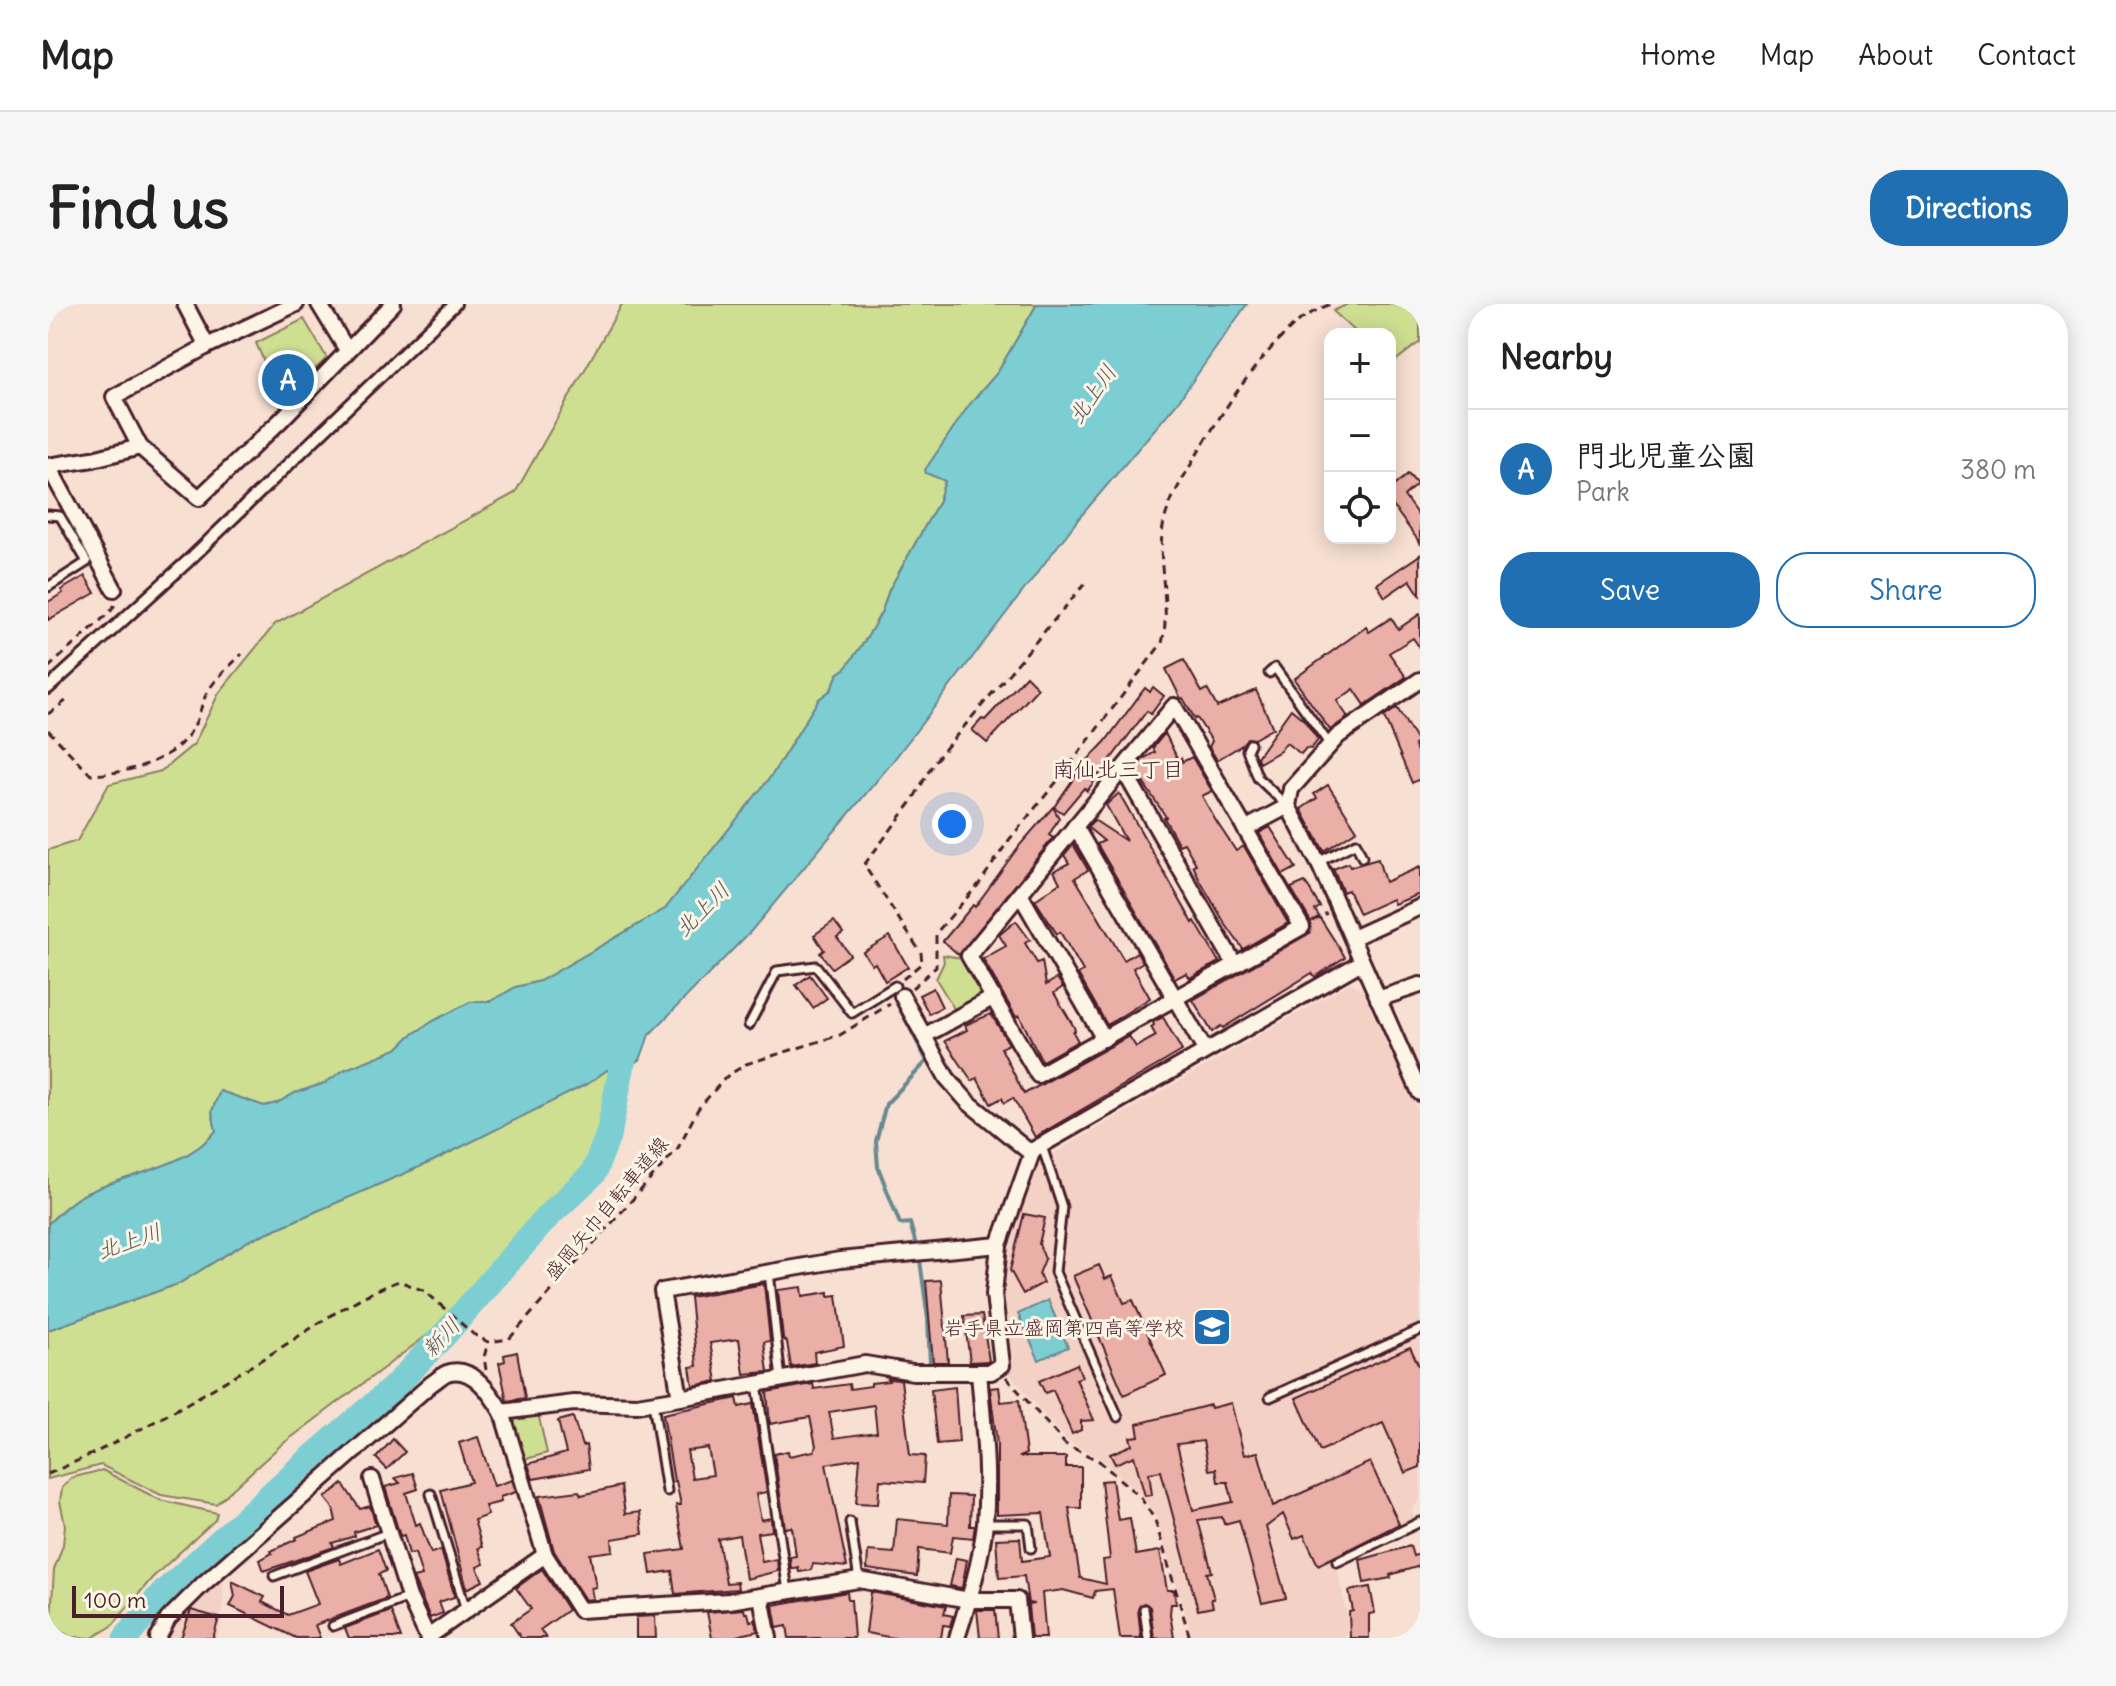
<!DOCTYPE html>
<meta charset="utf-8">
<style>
body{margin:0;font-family:Delius,"Klee One",sans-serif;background:#f6f6f6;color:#222}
.controls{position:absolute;right:24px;top:24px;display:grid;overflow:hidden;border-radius:16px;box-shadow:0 4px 20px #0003}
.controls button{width:72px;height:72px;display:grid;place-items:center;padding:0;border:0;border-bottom:2px solid #e0e0e0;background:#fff;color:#222;font:40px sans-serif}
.scale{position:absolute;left:24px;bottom:20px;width:212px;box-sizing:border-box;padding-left:8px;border:4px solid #4a1f2b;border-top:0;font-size:22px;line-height:28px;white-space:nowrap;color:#4a1f2b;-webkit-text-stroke:6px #fcf5e5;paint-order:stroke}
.you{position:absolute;left:904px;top:520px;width:28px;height:28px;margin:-20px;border:6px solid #fff;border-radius:50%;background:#1a73e8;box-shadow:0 0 0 12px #1a73e833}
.badge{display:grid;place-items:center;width:52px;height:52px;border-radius:50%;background:#1f6fb2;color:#fff;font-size:26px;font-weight:700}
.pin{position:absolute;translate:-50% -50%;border:4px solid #fff;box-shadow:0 2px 8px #0006}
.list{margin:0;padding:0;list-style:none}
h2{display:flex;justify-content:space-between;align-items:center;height:104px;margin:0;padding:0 32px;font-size:34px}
h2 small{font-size:26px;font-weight:400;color:#767676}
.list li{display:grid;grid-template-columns:52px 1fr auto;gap:24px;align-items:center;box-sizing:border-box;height:120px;padding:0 32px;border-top:2px solid #e0e0e0}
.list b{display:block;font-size:30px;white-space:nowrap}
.list p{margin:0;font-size:26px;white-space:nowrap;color:#767676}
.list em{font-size:26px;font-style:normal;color:#767676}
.actions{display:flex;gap:16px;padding:24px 32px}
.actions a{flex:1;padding:18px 0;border:2px solid #1f6fb2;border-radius:32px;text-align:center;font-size:28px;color:#1f6fb2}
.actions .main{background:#1f6fb2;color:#fff}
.icon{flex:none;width:44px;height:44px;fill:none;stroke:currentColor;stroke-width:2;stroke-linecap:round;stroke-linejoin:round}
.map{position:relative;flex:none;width:1372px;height:1334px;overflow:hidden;border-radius:32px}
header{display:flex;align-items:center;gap:48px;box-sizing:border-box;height:112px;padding:0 40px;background:#fff;border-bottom:2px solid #e0e0e0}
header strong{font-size:38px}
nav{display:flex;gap:44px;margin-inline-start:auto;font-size:28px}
.intro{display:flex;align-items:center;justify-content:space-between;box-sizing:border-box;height:192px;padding:0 48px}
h1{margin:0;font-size:56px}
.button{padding:20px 36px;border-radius:32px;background:#1f6fb2;color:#fff;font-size:28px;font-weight:700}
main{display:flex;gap:48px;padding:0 48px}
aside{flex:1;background:#fff;border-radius:32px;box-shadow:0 4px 20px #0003}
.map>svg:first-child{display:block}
.built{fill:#f3d1c5}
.green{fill:#cedf92;stroke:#8c7f5e;stroke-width:2}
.water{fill:#7dced3;stroke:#698890;stroke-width:2}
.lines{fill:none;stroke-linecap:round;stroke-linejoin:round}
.stream{stroke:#698890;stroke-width:4}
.river{stroke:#7dced3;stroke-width:26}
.building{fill:#eaafa6;stroke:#4a1f2b;stroke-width:2;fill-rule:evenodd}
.service-casing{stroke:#4a1f2b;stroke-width:13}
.pedestrian-casing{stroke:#4a1f2b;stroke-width:16}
.minor-casing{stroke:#4a1f2b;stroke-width:20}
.path{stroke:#4a1f2b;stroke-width:3;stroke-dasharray:8 6;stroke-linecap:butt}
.service{stroke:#fcf5e5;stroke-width:7}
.pedestrian{stroke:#fcf5e5;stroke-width:10}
.minor{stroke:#fcf5e5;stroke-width:14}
.labels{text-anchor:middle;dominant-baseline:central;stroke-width:6;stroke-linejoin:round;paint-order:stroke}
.street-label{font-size:20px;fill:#4a1f2b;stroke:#fcf5e5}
.poi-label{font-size:20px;fill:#4a1f2b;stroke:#fcf5e5;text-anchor:end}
.water-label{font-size:22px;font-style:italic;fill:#59545d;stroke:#fcf5e5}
.neighbourhood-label{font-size:22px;fill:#4a1f2b;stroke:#fcf5e5}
</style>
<header>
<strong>Map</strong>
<nav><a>Home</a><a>Map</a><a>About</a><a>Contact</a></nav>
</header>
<div class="intro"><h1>Find us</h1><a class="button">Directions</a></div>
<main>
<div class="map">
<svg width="1372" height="1334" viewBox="0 0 1372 1334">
<rect width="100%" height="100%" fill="#f7e0d2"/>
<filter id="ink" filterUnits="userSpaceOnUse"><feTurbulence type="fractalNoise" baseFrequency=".0125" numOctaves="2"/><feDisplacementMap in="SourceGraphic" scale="16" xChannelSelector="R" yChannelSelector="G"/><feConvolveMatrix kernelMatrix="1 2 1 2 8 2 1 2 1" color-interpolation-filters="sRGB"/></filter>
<g filter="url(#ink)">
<g class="built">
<polygon points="1302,679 1314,686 1372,812 1372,1195 1364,1206 1370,1225 1289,1264 1300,1317 1297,1334 1145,1334 1108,1214 1095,1193 1053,1155 1019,1137 960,1068 951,978 955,957 969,911 990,862 996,855"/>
<polygon points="176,1270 174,1315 169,1334 114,1334 123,1317"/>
</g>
<g class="green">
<path d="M574,0H989L949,69L921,102L878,169L897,176L890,199L841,286L834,307L820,332L797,365L790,370L783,386L771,395L724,471L617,605L492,677L468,683L443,697L422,698L387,716L362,732L349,745L296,766L277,779L247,789L229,799L216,802L172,787L164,807L168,827C138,864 80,870 39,889C25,895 11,909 0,920V546L29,537L61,480L113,467L146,440L171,389L227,320L467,189Z"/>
<polygon points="1300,0 1365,0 1372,11 1372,38 1343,60 1342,30 1310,30 1285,7"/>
<polygon points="256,15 279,54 233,97 208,39"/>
<polygon points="895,651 914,654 934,686 933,693 908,708 888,675 896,658"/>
<polygon points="559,766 566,769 554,815 537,862 382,1029 232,1142 168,1200 113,1191 53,1161 0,1175 0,1026 130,980 202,936 385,857 541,779"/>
<polygon points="490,1109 499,1149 475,1156 465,1116 467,1112"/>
<polygon points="54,1166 112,1196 169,1209 167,1216 104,1274 64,1322 44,1334 23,1333 11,1327 3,1315 6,1266 15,1241 17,1221 12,1197 14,1184 23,1174"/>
</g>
<g class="water">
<path d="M989,0H1199L1129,99L1032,213L841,462L703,627L601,731L592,756L566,769L559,766L541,779L385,857L202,936L130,980L0,1026V920C11,909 25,895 39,889C79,870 140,863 168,827L164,807L172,787L216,802L229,799L247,789L277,779L296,766L349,745L362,732L387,716L422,698L443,697L468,683L492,677L617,605L724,471L771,395L783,386L790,370L797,365L820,332L834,307L841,286L890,199L897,177L878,169L877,166L921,101L949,69Z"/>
<polygon points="1000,996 1020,1043 991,1056 970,1010"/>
</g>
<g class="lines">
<g class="stream">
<polyline points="850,701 879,757 838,800 828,837 830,863 852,920 862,919 868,941"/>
<polyline points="872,956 880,1015 882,1060"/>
</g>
<polyline class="river" points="78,1334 112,1292 252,1164 345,1084 397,1030 500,912 545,870 561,829 580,731"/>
</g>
<g class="building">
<polygon points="1360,170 1369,180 1356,192 1372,214 1372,239 1342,198 1342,185"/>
<polygon points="1372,251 1372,291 1362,276 1337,293 1329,280"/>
<polygon points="37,272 47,289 0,316 0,298 15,289 13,286"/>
<polygon points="1372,310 1372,344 1365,334 1341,349 1358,373 1317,401 1306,385 1289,397 1300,413 1282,426 1246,375 1318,323 1321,328 1343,314 1350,325"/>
<polygon points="1136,356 1154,388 1159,385 1169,403 1208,386 1225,424 1206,435 1199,434 1194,441 1169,456 1161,443 1164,437 1149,414 1147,415 1135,394 1133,395 1118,365"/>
<polygon points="978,372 990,384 939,439 924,426 934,415 937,416"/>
<polygon points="1105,383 1116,392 1103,410 1099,407 1039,487 1036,484 1015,509 1006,503 1035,461 1057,438 1097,384 1102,388"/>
<polygon points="1349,404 1370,439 1366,441 1372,454 1372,475 1364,479 1336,413"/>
<polygon points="1243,405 1256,416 1270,436 1263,445 1258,444 1253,450 1238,439 1232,447 1211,459 1209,453"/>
<polygon points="1117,429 1130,456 1133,454 1134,458 1144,453 1164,487 1154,492 1168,517 1188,547 1196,542 1240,619 1195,645 1178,621 1151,575 1145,561 1148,560 1136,539 1131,541 1116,514 1118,513 1087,466 1095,455 1107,448 1105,444"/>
<polygon points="1280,481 1309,526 1276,547 1253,505 1269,494 1266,490"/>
<polygon points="1071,489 1145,619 1147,617 1171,658 1142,674 1138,669 1127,675 1049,540 1056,537 1039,523 1046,516 1078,537 1058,501"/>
<polygon points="1005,503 1011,514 1001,531 1005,534 911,651 895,637 925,601 927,603 971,542"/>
<polygon points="1222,523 1248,564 1235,571 1211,529"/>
<polygon points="1025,540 1040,566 1027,574 1076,656 1089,648 1095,658 1085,664 1102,694 1059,721 1030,670 1035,667 1012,628 1009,630 987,596 1012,579 1006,567 1021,559 1016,551"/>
<polygon points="1330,555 1337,578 1372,563 1372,590 1346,600 1344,595 1311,610 1300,586 1295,588 1285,565 1300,559 1302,563"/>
<polygon points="1257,578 1272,603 1267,606 1297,653 1267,673 1264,669 1175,724 1173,722 1164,728 1145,696 1262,629 1263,618 1243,584"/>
<polygon points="786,617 795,629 789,633 802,651 784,664 772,649 776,646 766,631"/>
<polygon points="968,617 982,636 977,639 989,659 994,657 998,681 1009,674 1015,683 1006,689 1026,723 1027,727 1025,728 1030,737 994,757 971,711 968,713 935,655 958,642 951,631"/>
<polygon points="842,632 860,663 837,677 827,659 824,661 815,648"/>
<polygon points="762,671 779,694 765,704 748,681"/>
<polygon points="885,684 894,703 881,710 871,691"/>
<polygon points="943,710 961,740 953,744 976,790 1081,732 1088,743 1108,732 1103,723 1106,721 1105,718 1115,713 1134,747 987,833 965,794 956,799 954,794 943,800 929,774 924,777 897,737 919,726 917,721"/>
<polygon points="976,910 997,914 991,940 997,955 991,970 995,979 975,990 962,966"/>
<polygon points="1051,961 1057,975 1064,972 1076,999 1085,996 1118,1071 1076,1091 1025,972"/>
<polygon points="893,976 900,1058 885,1058 878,977"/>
<polygon points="716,980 722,1037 716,1038 720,1068 696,1070 691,1035 662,1039 669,1077 645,1082 642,1063 649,1062 642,993"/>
<polygon points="754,983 755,992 781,988 781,992 789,991 796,1042 766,1048 767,1059 743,1063 739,1038 735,1035 730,986"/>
<polygon points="934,1011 941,1057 922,1058 916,1012"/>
<polygon points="1362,1043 1372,1064 1372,1163 1357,1169 1335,1119 1272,1147 1248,1094"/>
<polygon points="469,1048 477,1094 459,1097 451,1059 457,1057 456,1051"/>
<polygon points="1029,1060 1034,1073 1028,1075 1046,1116 1033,1117 1033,1126 1024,1130 1005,1086 997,1089 991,1077"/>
<path d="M840,1075L853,1076L862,1151L877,1152L875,1179L832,1176L830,1200L808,1199L812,1154L778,1160L799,1263L765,1260L763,1266L751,1268L750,1263L743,1265L742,1253L748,1252L744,1223L737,1224L726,1150L740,1147L741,1152L766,1147L768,1142L762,1113L722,1120L719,1088L765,1080L766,1085L801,1080L802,1085L823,1082V1079L841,1077ZM826,1101L829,1128L786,1134L781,1108Z"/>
<polygon points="907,1083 911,1138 889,1140 883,1086"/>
<polygon points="951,1083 953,1098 971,1096 978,1150 971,1153 1018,1153 1018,1163 1033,1163 1033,1204 1021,1204 1032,1274 1058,1280 1055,1256 1062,1255 1053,1177 1064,1176 1070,1216 1082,1214 1088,1251 1112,1247 1119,1286 1126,1286 1128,1300 1123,1300 1122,1310 1126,1334 1106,1334 1102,1303 1096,1299 1090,1305 1093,1334 1072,1334 1065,1285 1047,1287 1045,1294 1015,1286 994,1289 998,1334 983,1334 980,1301 986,1300 980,1299 976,1272 951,1274 948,1235 972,1234 974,1257 1002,1253 995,1209 949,1211 949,1140 942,1084"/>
<path d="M689,1094L691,1103L705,1100L719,1188L708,1190L713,1216L723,1214L724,1227L709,1229L714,1258L729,1255L730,1267L698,1275L691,1231L670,1235L678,1279L689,1278L690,1285L627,1290L624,1267L603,1270L600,1250L636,1245L628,1201H633L628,1177H626L615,1110ZM660,1144L665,1171L644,1174L639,1147Z"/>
<path d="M1183,1099L1196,1151L1210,1148L1225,1202L1322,1158L1351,1220L1270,1261L1256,1231L1246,1235L1235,1210L1218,1223L1238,1294L1214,1299L1191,1216L1176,1220L1174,1213L1150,1216L1164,1268L1159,1269L1166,1295H1163L1165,1303L1150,1306L1113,1167L1101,1169L1104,1191L1097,1192L1086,1152L1067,1160L1062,1150L1084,1141L1082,1133L1091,1132L1089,1120L1162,1101L1163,1104ZM1155,1137L1161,1166L1168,1165L1170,1178H1180L1185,1198L1145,1206L1129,1140Z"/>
<polygon points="525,1113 534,1142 538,1141 541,1165 485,1175 480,1160 518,1149 510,1117"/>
<polygon points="430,1133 446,1182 464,1176 468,1188 452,1193 453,1198 437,1202 440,1211 426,1216 434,1243 430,1244 436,1260 429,1263 435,1277 419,1285 393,1186 423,1178 411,1139"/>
<polygon points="345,1135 357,1148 339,1165 328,1154"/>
<polygon points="365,1169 370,1185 358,1189 368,1221 372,1219 383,1249 393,1246 406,1290 406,1293 391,1298 395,1309 382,1314 365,1274 374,1272 367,1249 361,1250 356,1231 352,1232 337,1183 352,1179 347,1174"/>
<polygon points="295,1180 312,1205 322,1202 328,1221 306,1228 307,1232 284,1239 286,1243 216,1267 212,1256 224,1249 223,1247 249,1235 248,1233 288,1217 285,1204 277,1194"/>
<polygon points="573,1182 577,1210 592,1208 595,1230 564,1235 565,1247 542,1250 548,1283 543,1284 545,1295 537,1296 506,1247 491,1192 531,1187 533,1191"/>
<polygon points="901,1191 923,1192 922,1222 927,1222 925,1234 905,1232 902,1249 871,1245 869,1272 819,1265 820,1247 846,1249 849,1215 900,1220"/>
<polygon points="1362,1242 1365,1252 1372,1250 1372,1262 1342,1271 1343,1274 1316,1279 1312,1256"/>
<polygon points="330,1245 338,1267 331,1270 339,1294 267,1321 272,1334 248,1334 182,1302 187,1292 184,1277 217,1293 214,1298 240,1311 270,1300 257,1267 291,1255 293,1260"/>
<polygon points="908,1254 919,1256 914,1284 902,1282"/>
<polygon points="494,1265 520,1306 492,1326 498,1334 473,1334 463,1319 483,1305 468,1284"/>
<polygon points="1322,1283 1327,1309 1321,1310 1321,1334 1302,1334 1301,1308 1305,1307 1301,1287"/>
<polygon points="799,1288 800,1296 803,1296 806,1334 741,1334 739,1322 729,1324 725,1301"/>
<polygon points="823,1288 898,1302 896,1310 905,1312 902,1322 895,1321 893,1334 846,1334 818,1329"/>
<polygon points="696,1305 697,1309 700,1309 702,1317 707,1316 710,1327 680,1334 664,1334 659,1308"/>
<polygon points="143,1306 171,1314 165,1334 133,1334"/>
<polygon points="929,1306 947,1306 950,1334 932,1334"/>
<polygon points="343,1307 353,1334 301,1334 297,1324"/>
<polygon points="607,1312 608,1334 588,1334 588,1313"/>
</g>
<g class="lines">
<defs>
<g id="service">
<polyline points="0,211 12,212 39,258 0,283"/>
<polyline points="1221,369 1227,364 1282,441"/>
<polyline points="1202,440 1199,446 1210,474 1238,501"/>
<polyline points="1270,558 1308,539 1314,553"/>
<polyline points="701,721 729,667 768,662 804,709 847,682"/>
<polyline points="994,842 1014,903 1007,968 1070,1113"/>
<polyline points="721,968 733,1076"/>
<polyline points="709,1080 740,1287"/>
<polyline points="1222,1093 1372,1026"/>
<polyline points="605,1099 619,1187"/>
<polyline points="383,1190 418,1306"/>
<polyline points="802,1218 811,1276"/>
<polyline points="937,1220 980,1220 983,1244"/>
<polyline points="1289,1258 1372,1218"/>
<polyline points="226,1272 340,1229"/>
<polyline points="1096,1305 1100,1334"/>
<polyline points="285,1322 361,1293"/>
</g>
<polyline id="pedestrian" points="0,384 140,257 407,0"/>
<g id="minor">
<polyline points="137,0 159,42"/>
<polyline points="271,0 299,46"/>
<polyline points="92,143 151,194 233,116 345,0"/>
<polyline points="0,161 66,285"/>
<polyline points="0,162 45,155 92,143 66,93 159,42 248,0"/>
<polyline points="1372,376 1290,432 1243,485 1240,502 1272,562 1372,789"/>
<polygon points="1126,402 1254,623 990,771 921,652"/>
<polyline points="1075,465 1187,661"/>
<polyline points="1027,522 1157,746"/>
<polyline points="1197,525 1240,502"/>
<polyline points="972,590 1056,735"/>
<polyline points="1304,634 1372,603"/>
<polyline points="854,692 899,774 920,798 979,846 985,846"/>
<polyline points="1330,695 1372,681"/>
<polyline points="876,732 946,693"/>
<polyline points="632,1094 817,1060 865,1068 943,1068 954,1061 946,990 951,941"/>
<polyline points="324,1175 361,1293 380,1334"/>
<polyline points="497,1251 532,1306 681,1297 811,1276 921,1296 969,1296 973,1334"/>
<polyline points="713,1293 721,1334"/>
<polyline points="380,1333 497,1251 454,1108 526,1099 589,1101 632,1094 614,987 792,956 951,941 985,846 1312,659"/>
<path d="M110,1334L120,1315L155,1280L383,1080C388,1077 394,1071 399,1069C424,1060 443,1090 454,1108"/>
<path d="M909,1334C921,1296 933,1258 937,1219C941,1168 935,1118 931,1068"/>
</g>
</defs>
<use href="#service" class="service-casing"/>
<use href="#pedestrian" class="pedestrian-casing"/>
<use href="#minor" class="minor-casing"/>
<g class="path">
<polyline points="0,364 63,307 69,297"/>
<polyline points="0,410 22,394"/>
<path d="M0,426L43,471C81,469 128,457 146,422C152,411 154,397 160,387C169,373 183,361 194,350"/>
<polyline points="1264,617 1279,609"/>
<polyline points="855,675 874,659 873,649 816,561 863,499 886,458 1040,276"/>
<path d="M864,684L888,663V629L931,580L961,536L1015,470L1114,339C1124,299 1107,258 1116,218C1121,196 1134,176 1145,157C1173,110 1202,63 1242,25C1252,14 1270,5 1283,0"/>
<polyline points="438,1066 436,1053 440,1039"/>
<polyline points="958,1073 1017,1140 1051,1157 1093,1194 1107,1216 1142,1334"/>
<path d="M0,1170C75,1138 148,1095 218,1053C261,1027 303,994 351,977L377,987L425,1030L440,1038L461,1035L630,844L650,805L678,773L698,760L792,731L842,700"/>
</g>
<use href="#service" class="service"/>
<use href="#pedestrian" class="pedestrian"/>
<use href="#minor" class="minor"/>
</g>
</g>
<defs>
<symbol id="school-square" viewBox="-11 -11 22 22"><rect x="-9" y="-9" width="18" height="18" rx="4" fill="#1f6fb2" stroke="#fcf5e5"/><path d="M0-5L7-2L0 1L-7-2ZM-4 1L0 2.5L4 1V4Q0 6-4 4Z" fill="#fff"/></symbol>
</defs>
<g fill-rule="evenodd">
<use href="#school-square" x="1142" y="1001" width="44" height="44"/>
</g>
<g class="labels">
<g class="street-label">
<text transform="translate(558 904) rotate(-50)">盛岡矢巾自転車道線</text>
</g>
<g class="poi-label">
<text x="1136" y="1023">岩手県立盛岡第四高等学校</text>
</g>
<g class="water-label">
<text transform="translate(1044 90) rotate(-55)">北上川</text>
<text transform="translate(654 605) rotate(-45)">北上川</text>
<text transform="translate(81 937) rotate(-19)">北上川</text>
<text transform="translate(393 1033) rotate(-47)">新川</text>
</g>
<g class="neighbourhood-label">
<text x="1070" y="465">南仙北三丁目</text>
</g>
</g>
</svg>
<div class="controls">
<button>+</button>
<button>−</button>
<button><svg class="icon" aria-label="locate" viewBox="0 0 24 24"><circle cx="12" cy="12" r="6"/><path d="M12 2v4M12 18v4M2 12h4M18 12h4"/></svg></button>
</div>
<div class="scale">100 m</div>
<div class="you"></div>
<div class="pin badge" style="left:240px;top:76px">A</div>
</div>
<aside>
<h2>Nearby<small></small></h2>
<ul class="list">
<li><span class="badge">A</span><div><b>門北児童公園</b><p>Park</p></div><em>380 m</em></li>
</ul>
<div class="actions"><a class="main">Save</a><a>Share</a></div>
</aside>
</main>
